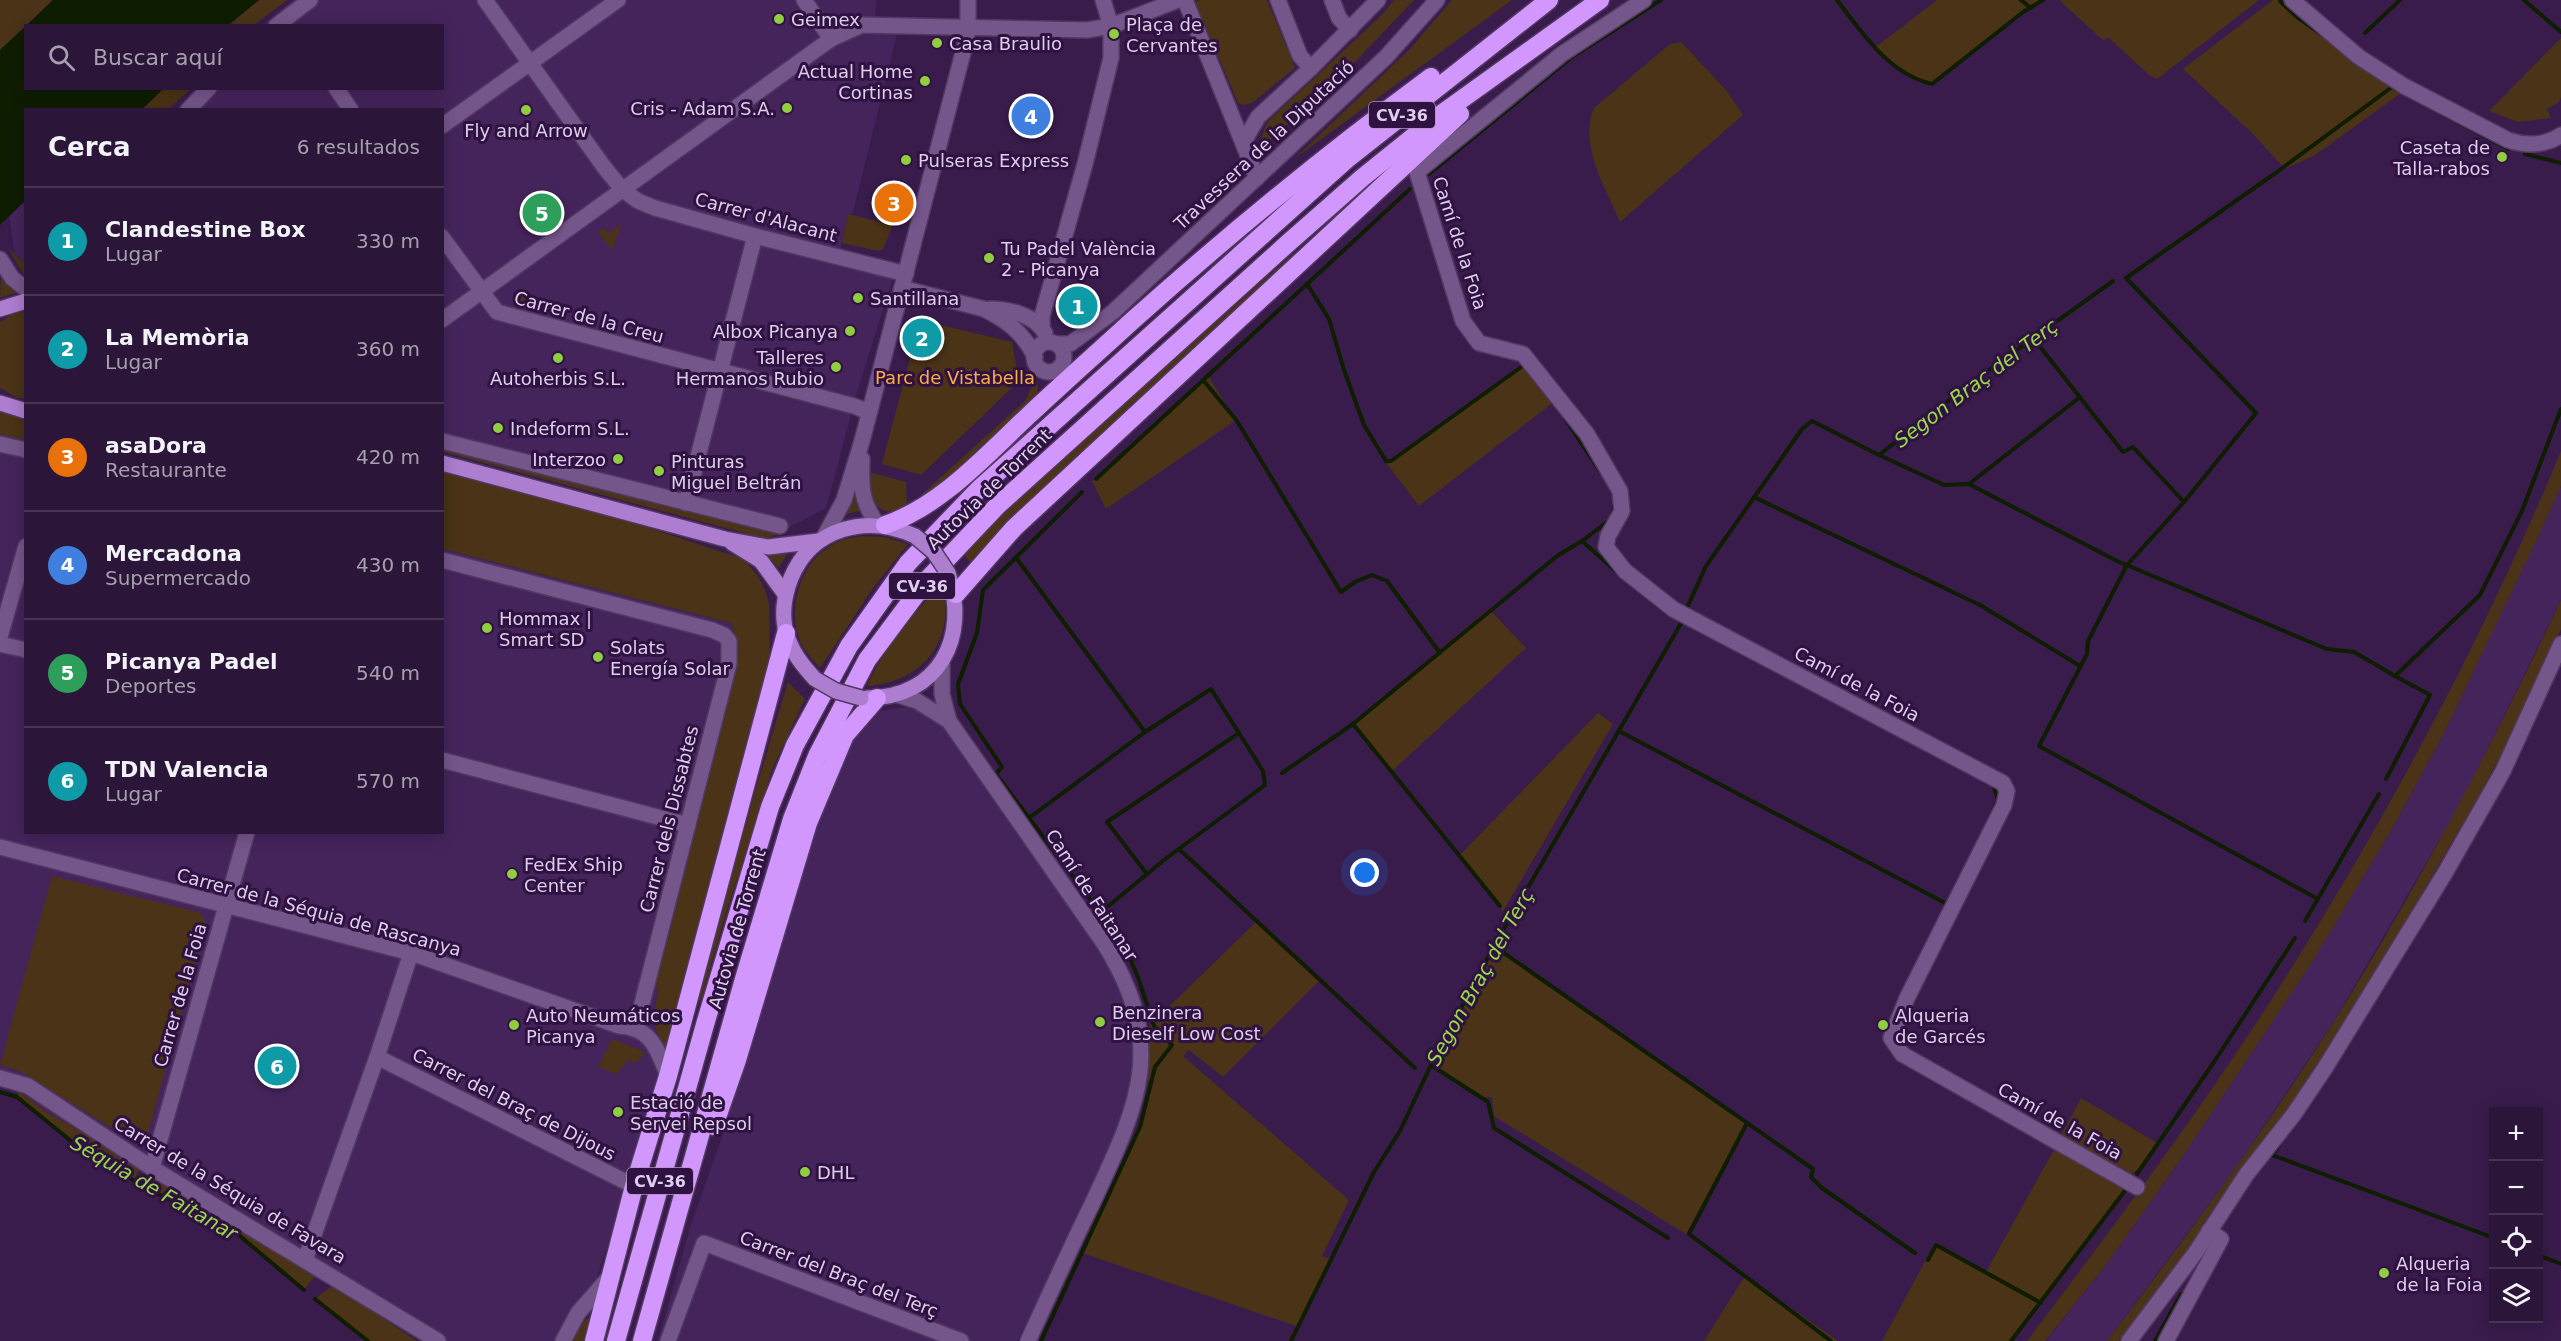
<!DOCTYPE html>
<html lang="es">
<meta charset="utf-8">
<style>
body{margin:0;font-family:"DejaVu Sans",sans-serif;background:#372244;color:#f1f3f6}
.controls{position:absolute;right:18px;bottom:18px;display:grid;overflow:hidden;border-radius:0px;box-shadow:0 3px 15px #0003}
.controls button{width:54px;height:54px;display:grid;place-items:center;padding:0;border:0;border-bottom:2px solid #473453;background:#2b1539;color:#f1f3f6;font:30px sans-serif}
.you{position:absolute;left:1365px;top:873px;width:21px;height:21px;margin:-15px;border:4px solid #fff;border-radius:50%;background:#1a73e8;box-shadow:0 0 0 9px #1a73e833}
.badge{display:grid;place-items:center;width:39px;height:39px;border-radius:50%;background:#ea580c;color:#fff;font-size:20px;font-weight:700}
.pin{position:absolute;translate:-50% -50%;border:3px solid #fff;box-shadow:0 2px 6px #0006}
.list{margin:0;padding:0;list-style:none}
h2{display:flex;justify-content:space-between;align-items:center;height:78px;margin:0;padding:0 24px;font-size:26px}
h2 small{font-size:20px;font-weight:400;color:#a69fae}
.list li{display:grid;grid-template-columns:39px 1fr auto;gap:18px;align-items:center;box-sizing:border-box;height:108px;padding:0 24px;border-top:2px solid #473453}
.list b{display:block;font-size:22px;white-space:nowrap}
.list p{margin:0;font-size:20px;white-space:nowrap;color:#a69fae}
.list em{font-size:20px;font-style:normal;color:#a69fae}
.icon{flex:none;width:33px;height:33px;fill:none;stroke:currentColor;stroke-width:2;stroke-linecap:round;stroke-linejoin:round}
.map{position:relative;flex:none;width:2561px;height:1341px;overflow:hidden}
.search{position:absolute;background:#2b1539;box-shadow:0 3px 15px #0003;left:24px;top:24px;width:420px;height:66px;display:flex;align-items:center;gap:15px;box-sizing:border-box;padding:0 21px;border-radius:0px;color:#a69fae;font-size:22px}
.panel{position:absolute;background:#2b1539;box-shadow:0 3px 15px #0003;left:24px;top:108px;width:420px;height:726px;border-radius:0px}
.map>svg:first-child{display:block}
.built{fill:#45245b}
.green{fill:#4a3316}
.water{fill:#0e1d00}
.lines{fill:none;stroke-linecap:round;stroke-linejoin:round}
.stream{stroke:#0e1d00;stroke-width:4}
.minor-casing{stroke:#513862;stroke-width:18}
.major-casing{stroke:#513862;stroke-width:18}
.highway-casing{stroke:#513862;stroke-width:21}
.minor{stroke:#75568b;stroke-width:15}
.major{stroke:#ad7dcf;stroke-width:15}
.highway{stroke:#d297fd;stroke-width:18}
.major-bridge-casing{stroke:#513862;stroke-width:18;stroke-linecap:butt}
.major-bridge{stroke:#ad7dcf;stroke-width:15}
.poi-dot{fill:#90cd40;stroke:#2f1241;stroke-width:2}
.labels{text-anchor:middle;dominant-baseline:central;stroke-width:6;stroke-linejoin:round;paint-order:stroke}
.shield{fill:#2f1241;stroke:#aa96b9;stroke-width:1.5}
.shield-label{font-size:16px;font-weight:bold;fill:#deceec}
.poi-label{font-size:18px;fill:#deceec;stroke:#2f1241;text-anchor:start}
.street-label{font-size:18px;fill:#deceec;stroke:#2f1241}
.park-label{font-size:18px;fill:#fcad46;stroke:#2f1241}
.water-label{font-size:20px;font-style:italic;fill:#99d847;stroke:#2f1241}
</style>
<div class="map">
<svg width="2561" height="1341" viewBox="0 0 2561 1341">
<rect width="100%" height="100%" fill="#391c4c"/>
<g class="built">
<polygon points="294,0 876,0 875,25 899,26 852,215 848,214 839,256 895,271 857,392 826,508 767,539 443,452 442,110 177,110 199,89 442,88 442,26 262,25"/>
<polygon points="25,201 25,264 15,254 9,215"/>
<polygon points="0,411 25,421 26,832 442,832 443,549 731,623 739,650 658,990 653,1021 665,1052 637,1157 590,1298 563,1341 438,1341 360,1292 46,1112 19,1091 0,1085"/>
<polygon points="2561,486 2561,600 2462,801 2334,1021 2235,1169 2107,1341 2046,1341 2106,1265 2185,1153 2312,961 2392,829 2444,733"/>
<polygon points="913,706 941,722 986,784 1124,990 1132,1033 1133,1070 1126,1106 1063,1254 1017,1341 658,1341 690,1228 724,1131 812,824 850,739 863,723 880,711"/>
</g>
<g class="green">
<polygon points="0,0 53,0 0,50"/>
<polygon points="259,0 287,0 254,25 228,26"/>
<polygon points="1201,0 1267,0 1295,68 1252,103 1244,105 1238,103 1195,2"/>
<polygon points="1394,0 1414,0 1357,60 1263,147 1260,140 1268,121 1383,14"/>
<polygon points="1452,0 1512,0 1294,159 1410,49"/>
<polygon points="1937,0 2041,0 1930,86 1899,69 1876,47"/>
<polygon points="2059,0 2259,0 2157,79 2149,75 2109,38 2103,40"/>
<polygon points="2273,0 2279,0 2349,57 2400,94 2315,155 2285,169 2252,133 2183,69"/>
<polygon points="2561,38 2561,97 2559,102 2547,109 2551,118 2518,122 2489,111"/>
<path d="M1681,42L1726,90L1743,115L1620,222C1606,188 1578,144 1594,108L1670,44Z"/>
<polygon points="163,89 191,89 168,109 142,110"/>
<polygon points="848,214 893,225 883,249 879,251 842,243"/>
<polygon points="621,224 612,250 598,232 604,228 608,234"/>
<polygon points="8,248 25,264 25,277"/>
<path d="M1294,253L1296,258C1185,357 1074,456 970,562L963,554L1020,497Z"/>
<polygon points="4,273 17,292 0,298 1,274"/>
<polygon points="521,288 534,308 515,303 518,290"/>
<polygon points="25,312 25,398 17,398 0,388 0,322 14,313"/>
<polygon points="920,320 1012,342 1019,381 921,475 882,464"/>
<polygon points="1526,364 1555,401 1419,506 1387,464"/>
<polygon points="1033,374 1038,383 1037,397 980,453 925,499 922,494 1025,401 1031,389"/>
<polygon points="1208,376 1236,420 1106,509 1092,481"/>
<polygon points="0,410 25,421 25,440 0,434"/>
<polygon points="442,446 771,533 790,524 788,529 767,539 443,452"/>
<path d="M2561,451V486L2536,541L2444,733L2392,829L2312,962L2185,1153L2106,1265L2045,1341H2027C2110,1231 2193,1121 2268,1005C2381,829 2481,644 2561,451Z"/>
<polygon points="442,472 637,524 743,559 758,576 765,590 769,603 770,670 667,1052 665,1052 653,1021 658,990 654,981 739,650 731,623 443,549"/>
<path d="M869,472L906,482L907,510C875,518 869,500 869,472Z"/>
<polygon points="854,486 860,511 842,515"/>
<path d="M863,536L884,537L908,544L873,588L820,668C813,660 804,651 800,641C786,605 802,556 840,541C847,538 855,537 863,536Z"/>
<polygon points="761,550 787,554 779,568"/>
<path d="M941,583C958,638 923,683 867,686C883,648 914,615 941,583Z"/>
<path d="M2561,600V629L2512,734L2476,801L2336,1040L2279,1124L2258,1146L2198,1235L2119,1341H2107C2186,1238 2263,1133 2333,1023C2418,887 2493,744 2561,600Z"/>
<polygon points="1489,609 1526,648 1392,771 1354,722"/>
<polygon points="788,682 805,699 773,767 727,910 701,1000 698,1000 754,795"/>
<polygon points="1598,713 1613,724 1503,911 1458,857"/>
<polygon points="52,876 201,913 206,923 146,1140 137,1144 20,1071 0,1065"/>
<polygon points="1257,921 1319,981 1223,1077 1189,1050 1183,1056 1349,1200 1322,1256 1331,1259 1299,1327 1082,1253 1136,1138 1148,1097 1150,1025"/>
<polygon points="1494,946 1747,1121 1686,1234 1494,1116 1492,1097 1484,1097 1431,1065"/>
<polygon points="612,1039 645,1052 636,1063 628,1060 617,1074 598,1067"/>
<polygon points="19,1091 46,1112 141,1166 134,1180 71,1141 17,1097"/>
<polygon points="2081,1098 2159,1144 2140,1168 2129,1175 2060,1137"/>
<polygon points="2055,1148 2127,1188 2010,1341 1882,1341 1935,1243 1986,1272"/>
<polygon points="154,1177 251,1234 315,1276 304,1290 234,1231 147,1189"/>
<polygon points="1745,1276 1838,1341 1704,1341"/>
<polygon points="333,1285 417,1341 368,1341 315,1299"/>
<polygon points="589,1318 592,1321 587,1341 571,1341 585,1320"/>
</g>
<g class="water">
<polygon points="53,0 259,0 228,25 26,26"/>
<polygon points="26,26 26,88 163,89 142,109 26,110 25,201 0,225 0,50"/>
</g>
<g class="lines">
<g class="stream">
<path d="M1837,0C1862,33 1889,74 1932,84L2023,12L2043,0"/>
<polyline points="2021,0 2031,8"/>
<polyline points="2524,0 2561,32"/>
<polyline points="2280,1 2297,17 2324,36"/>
<polyline points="2365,33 2400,0"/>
<polyline points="2525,154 2561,163"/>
<polyline points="1429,174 1572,57 1661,0"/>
<polyline points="1307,284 1329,319 1344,370 1364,425 1386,461 1391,461 1524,365"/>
<polyline points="2034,339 2123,452 2133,447 2184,502"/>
<polyline points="1203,380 1237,421 1341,592 1355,582 1372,575 1387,581 1440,653"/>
<polyline points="1564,417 1601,473"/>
<polyline points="1879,455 1944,485 1969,484 2117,561 2327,649 2354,652 2395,676"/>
<polyline points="1096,479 1410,189"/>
<polyline points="1969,484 2080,397"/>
<polyline points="1754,497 1980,605 2080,666"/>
<polyline points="1582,541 1611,519 1615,503"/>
<polyline points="1017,559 1145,732 1211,689 1263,771 1265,785 1164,860 1100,913"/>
<polyline points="1638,590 1665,612"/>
<polyline points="1686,610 1706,566 1802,429 1812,421 1879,455 1975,380 2113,281"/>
<polyline points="1353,724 1500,906"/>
<polyline points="1619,731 1947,904 1948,901"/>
<polyline points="1282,773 1353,724 1557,556 1582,541 1619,574"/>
<polyline points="2386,779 2430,695 2395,676 2480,595 2522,511 2561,409"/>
<polyline points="1029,818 1145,732"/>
<polyline points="1989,819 1998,800 1993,784"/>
<polyline points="1179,849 1415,1068"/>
<polyline points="1147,874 1107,822 1239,733"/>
<polyline points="2318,899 2039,746 2087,654 2088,641 2127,565 2184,502 2256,413 2126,278 2277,172 2392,87 2508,149"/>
<polyline points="2305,921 2379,794"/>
<polyline points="1494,946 1813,1169 1811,1177 1822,1188 1915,1253"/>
<polyline points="1431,1065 1488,1102 1494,1128 1668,1238"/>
<polyline points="0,1092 17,1097 71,1141 146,1188 234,1231 304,1290"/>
<polyline points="1747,1123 1689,1234 1831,1341"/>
<polyline points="2280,1144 2272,1155 2494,1238"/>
<polyline points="2137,1174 2214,1062 2295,938"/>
<polyline points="2538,1255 2561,1264"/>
<polyline points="1928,1260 1936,1245 2041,1303"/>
<polyline points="315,1299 368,1341"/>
<polyline points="1041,1341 1140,1127 1155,1067 1172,1045 1154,1026 1138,977 1123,943 996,774 1002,767 960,704 958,684 977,633 983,590 1082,492"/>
<polyline points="1291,1341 1374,1172 1400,1131 1431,1065 1494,946 1683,620"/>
<polyline points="2011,1341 2127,1188"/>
<polyline points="2155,1341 2181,1294"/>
</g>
<defs>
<g id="minor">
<polyline points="485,0 604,167 622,189 638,201 655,208 755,236 906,274"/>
<polyline points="804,0 831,39"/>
<polyline points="1185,0 1257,178"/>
<polyline points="1278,0 1300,56 1311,68"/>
<polyline points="1332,0 1339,18 1350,30"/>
<polyline points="1644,0 1562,54 1417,172 1463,321 1479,343 1523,354 1587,434 1620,491 1622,511 1608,536 1606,547 1625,571 1673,609 2003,783 2007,791 2004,805 1907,998 1891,1038 1902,1054 2137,1187"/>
<path d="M2292,0L2359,57L2404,86L2508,140C2525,146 2545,146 2561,135"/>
<polyline points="276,26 310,0"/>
<polyline points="336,88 351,110"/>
<polyline points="188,110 209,88"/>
<polyline points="442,126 618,0"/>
<polyline points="1243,143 1258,117 1311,68 1378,0"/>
<polyline points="442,237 497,312 854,406 869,412"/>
<polyline points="0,259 12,278 26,289"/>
<path d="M902,288L984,309C1006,320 1024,333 1035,357"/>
<path d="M990,309C1009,309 1035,315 1045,333"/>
<polyline points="442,320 831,39 862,25 1087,30 1111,26 1178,0"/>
<polyline points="1042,328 1042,316 1085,164 1111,58 1111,26 1103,0"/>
<circle cx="1049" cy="357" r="15"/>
<polyline points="1057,344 1070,344 1113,312 1386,57 1437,0"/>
<polyline points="442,441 780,526"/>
<polyline points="0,444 26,450"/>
<path d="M862,459C861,488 861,500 877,524"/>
<polyline points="686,503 755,236"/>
<polyline points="824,537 844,500 862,441 965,45 968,29 968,0"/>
<polyline points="442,560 712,630 724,635 729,641 729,664 636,1027"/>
<polyline points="0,637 26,546"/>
<polyline points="0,644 26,650"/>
<path d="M942,663V694L949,721L1105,945C1168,1047 1138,1105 1092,1204C1070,1249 1049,1295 1028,1341"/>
<polyline points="898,695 917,701 949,721"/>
<polyline points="442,760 688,825"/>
<path d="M0,847L411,953L619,1026C652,1028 657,1049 668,1076"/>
<polyline points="377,1057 634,1186"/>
<polyline points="0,1078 28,1086 152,1168 438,1341"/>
<polyline points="152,1168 247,832"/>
<polyline points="305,1260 377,1057 411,953"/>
<polyline points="563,1341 578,1313 612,1274"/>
<polyline points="668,1341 704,1243 961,1341"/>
<polyline points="2129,1341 2196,1252 2246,1175 2294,1114 2325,1068 2445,873 2503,771 2561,644"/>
<polyline points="2166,1341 2221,1239 2209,1231"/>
</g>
<g id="major">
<polyline points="0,309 26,301"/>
<polyline points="0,403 26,411"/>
<polyline points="442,463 725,539 768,547 818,541"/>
<polyline points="732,543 761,561 785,594"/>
<path d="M815,679C802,665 791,651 786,632C781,613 784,596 791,578C812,527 867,514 915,536"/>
<path d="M867,698C939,698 970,637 948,573"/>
</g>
<g id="highway">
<path d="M885,525C941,506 985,456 1028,416C1062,384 1097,353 1132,321C1228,235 1327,154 1431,77"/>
<polyline points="956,594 1014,528 1460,114"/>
<polyline points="714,1126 737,1060 808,823 845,735 877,698"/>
<polyline points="594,1341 634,1186 668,1076 786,633"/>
<polyline points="616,1341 706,1021 770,807 795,745 849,646 908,563 979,489 1346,160 1549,0"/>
<polyline points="642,1341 744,979 792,819 817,756 867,660 926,581 997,506 1287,244 1362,178 1444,112 1600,0"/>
</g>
</defs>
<use href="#minor" class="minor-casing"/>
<use href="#major" class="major-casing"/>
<use href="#highway" class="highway-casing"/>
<use href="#minor" class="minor"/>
<use href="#major" class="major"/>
<use href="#highway" class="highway"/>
<defs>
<g id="major-bridge">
<polyline points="915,536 934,552 948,573"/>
<polyline points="815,679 836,691 861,698"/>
</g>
</defs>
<use href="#major-bridge" class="major-bridge-casing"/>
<use href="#major-bridge" class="major-bridge"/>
</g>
<g class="poi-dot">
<circle cx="779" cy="19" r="6"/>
<circle cx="1114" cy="34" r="6"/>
<circle cx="937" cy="43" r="6"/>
<circle cx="925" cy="81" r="6"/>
<circle cx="787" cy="108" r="6"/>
<circle cx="526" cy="110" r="6"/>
<circle cx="2502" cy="157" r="6"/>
<circle cx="906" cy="160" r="6"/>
<circle cx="989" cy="258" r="6"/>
<circle cx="858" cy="298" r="6"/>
<circle cx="850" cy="331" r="6"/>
<circle cx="558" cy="358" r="6"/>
<circle cx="836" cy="367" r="6"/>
<circle cx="498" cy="428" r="6"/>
<circle cx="618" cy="459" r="6"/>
<circle cx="659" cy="471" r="6"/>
<circle cx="487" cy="628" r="6"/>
<circle cx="598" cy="657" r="6"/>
<circle cx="512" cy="874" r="6"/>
<circle cx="1100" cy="1022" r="6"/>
<circle cx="514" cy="1025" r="6"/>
<circle cx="1883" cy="1025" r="6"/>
<circle cx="618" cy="1112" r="6"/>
<circle cx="805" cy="1172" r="6"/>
<circle cx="2384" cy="1273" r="6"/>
</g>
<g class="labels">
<g class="shield">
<rect x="1369" y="102" width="66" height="26" rx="4.5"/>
<rect x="889" y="573" width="66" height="26" rx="4.5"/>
<rect x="627" y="1168" width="66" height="26" rx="4.5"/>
</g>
<g class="shield-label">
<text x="1402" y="115">CV-36</text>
<text x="922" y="586">CV-36</text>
<text x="660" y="1181">CV-36</text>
</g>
<g class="poi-label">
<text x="791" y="19">Geimex</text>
<text x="1126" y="24">Plaça de<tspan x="1126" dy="21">Cervantes</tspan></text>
<text x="949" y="43">Casa Braulio</text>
<text x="913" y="71" text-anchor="end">Actual Home<tspan x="913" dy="21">Cortinas</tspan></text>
<text x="775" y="108" text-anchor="end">Cris - Adam S.A.</text>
<text x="526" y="130" text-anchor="middle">Fly and Arrow</text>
<text x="2490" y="147" text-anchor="end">Caseta de<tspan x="2490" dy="21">Talla-rabos</tspan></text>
<text x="918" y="160">Pulseras Express</text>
<text x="1001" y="248">Tu Padel València<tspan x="1001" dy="21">2 - Picanya</tspan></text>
<text x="870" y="298">Santillana</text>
<text x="838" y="331" text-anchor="end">Albox Picanya</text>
<text x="824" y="357" text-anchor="end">Talleres<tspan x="824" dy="21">Hermanos Rubio</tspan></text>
<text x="558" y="378" text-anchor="middle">Autoherbis S.L.</text>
<text x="510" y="428">Indeform S.L.</text>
<text x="606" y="459" text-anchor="end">Interzoo</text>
<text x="671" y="461">Pinturas<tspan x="671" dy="21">Miguel Beltrán</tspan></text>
<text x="499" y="618">Hommax |<tspan x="499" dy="21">Smart SD</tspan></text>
<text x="610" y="647">Solats<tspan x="610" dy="21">Energía Solar</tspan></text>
<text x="524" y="864">FedEx Ship<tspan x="524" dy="21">Center</tspan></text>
<text x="1112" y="1012">Benzinera<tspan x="1112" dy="21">Dieself Low Cost</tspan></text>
<text x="526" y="1015">Auto Neumáticos<tspan x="526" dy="21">Picanya</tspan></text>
<text x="1895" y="1015">Alqueria<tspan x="1895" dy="21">de Garcés</tspan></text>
<text x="630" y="1102">Estació de<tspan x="630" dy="21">Servei Repsol</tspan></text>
<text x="817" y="1172">DHL</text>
<text x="2396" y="1263">Alqueria<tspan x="2396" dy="21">de la Foia</tspan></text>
</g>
<g class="street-label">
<text transform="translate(1264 145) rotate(-43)">Travessera de la Diputació</text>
<text transform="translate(766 217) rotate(15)">Carrer d'Alacant</text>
<text transform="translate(1460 243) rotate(72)">Camí de la Foia</text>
<text transform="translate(589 317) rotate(15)">Carrer de la Creu</text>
<text transform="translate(989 489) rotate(-44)">Autovia de Torrent</text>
<text transform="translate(1857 684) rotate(28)">Camí de la Foia</text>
<text transform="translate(669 819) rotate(-76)">Carrer dels Dissabtes</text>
<text transform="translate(1092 895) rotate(57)">Camí de Faitanar</text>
<text transform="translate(319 912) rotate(15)">Carrer de la Séquia de Rascanya</text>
<text transform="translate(737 929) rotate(-74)">Autovia de Torrent</text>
<text transform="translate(180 995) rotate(-74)">Carrer de la Foia</text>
<text transform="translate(514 1104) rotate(27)">Carrer del Braç de Dijous</text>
<text transform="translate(2060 1121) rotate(29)">Camí de la Foia</text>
<text transform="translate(230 1190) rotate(31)">Carrer de la Séquia de Favara</text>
<text transform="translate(839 1274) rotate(21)">Carrer del Braç del Terç</text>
</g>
<g class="park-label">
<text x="955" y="377">Parc de Vistabella</text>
</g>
<g class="water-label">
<text transform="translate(1976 383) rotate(-37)">Segon Braç del Terç</text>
<text transform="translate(1480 977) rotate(-61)">Segon Braç del Terç</text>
<text transform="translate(154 1188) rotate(30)">Séquia de Faitanar</text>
</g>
</g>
</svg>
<div class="controls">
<button>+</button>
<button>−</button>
<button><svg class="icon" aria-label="locate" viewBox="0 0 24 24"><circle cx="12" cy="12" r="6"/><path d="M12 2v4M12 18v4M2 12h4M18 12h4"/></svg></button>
<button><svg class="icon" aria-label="layers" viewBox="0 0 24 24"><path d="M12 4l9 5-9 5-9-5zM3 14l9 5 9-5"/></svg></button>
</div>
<div class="you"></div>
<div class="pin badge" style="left:1078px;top:306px;background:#0f9aa8">1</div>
<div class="pin badge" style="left:922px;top:338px;background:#0f9aa8">2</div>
<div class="pin badge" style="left:894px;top:203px;background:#e8710a">3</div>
<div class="pin badge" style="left:1031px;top:116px;background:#3f7fe0">4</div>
<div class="pin badge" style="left:542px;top:213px;background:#2e9e5b">5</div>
<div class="pin badge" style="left:277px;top:1066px;background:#0f9aa8">6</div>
<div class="search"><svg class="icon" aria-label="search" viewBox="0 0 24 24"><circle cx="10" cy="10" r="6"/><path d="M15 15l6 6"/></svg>Buscar aquí</div>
<section class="panel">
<h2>Cerca<small>6 resultados</small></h2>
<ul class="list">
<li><span class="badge" style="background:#0f9aa8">1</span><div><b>Clandestine Box</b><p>Lugar</p></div><em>330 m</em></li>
<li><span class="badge" style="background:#0f9aa8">2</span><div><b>La Memòria</b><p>Lugar</p></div><em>360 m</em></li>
<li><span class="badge" style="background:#e8710a">3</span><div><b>asaDora</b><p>Restaurante</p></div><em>420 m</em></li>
<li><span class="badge" style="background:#3f7fe0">4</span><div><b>Mercadona</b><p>Supermercado</p></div><em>430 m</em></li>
<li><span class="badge" style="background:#2e9e5b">5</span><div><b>Picanya Padel</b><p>Deportes</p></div><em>540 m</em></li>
<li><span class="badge" style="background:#0f9aa8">6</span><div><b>TDN Valencia</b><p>Lugar</p></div><em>570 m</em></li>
</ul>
</section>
</div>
